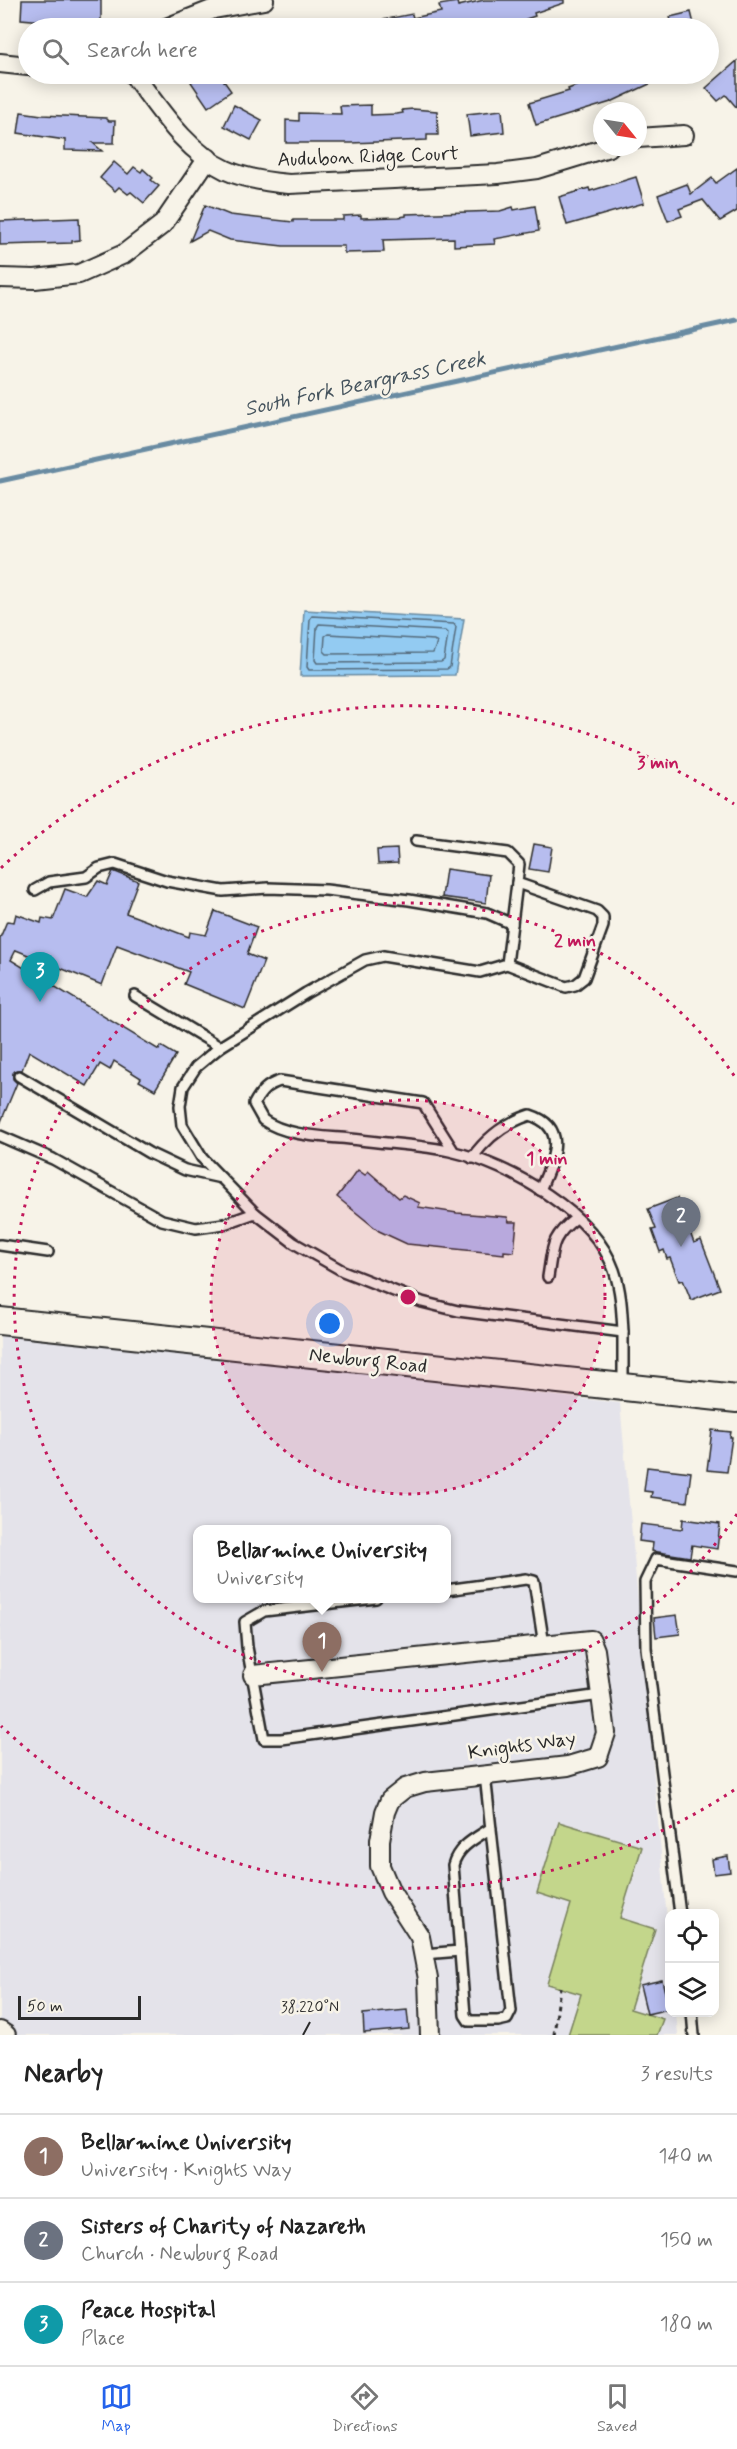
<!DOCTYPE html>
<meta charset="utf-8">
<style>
body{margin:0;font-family:Mynerve,sans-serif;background:#f2f2f2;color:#222}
.controls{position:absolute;right:18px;bottom:18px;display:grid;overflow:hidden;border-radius:12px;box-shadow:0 3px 15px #0003}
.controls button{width:54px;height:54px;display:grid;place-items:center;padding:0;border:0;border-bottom:2px solid #e0e0e0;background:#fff;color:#222;font:30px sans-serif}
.compass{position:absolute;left:593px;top:102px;width:54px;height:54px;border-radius:50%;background:#fff;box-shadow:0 3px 15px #0003;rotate:120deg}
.scale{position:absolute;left:18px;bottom:15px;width:123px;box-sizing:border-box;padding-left:6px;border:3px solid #2b2b2b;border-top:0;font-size:16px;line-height:21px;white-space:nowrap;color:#2b2b2b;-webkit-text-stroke:4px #f7f3e8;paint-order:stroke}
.you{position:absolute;left:330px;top:1324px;width:21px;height:21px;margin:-15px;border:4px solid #fff;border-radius:50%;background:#1a73e8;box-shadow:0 0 0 9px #1a73e833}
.badge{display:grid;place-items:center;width:39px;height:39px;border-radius:50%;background:#2563eb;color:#fff;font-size:20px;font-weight:700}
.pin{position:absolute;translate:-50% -50px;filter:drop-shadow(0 2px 3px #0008)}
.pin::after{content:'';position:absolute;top:32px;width:21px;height:18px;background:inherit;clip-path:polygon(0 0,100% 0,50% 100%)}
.popup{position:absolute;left:193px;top:1525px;width:258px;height:78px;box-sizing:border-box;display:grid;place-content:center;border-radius:12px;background:#fff;filter:drop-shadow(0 2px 4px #0005);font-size:20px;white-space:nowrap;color:#767676}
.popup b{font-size:22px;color:#222}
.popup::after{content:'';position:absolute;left:50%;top:100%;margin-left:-12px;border:12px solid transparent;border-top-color:#fff}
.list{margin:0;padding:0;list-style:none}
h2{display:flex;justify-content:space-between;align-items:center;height:78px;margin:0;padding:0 24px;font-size:26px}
h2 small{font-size:20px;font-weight:400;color:#767676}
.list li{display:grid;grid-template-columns:39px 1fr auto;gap:18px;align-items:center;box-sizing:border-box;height:84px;padding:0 24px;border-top:2px solid #e0e0e0}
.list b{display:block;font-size:22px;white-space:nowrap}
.list p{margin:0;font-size:20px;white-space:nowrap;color:#767676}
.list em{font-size:20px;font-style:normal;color:#767676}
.icon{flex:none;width:33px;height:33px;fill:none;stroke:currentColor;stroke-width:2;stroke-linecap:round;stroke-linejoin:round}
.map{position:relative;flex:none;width:737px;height:2035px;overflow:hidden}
.search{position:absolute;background:#fff;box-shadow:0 3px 15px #0003;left:18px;right:18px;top:18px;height:66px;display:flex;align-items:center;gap:15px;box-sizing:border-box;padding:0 21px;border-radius:33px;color:#767676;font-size:22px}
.sheet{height:330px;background:#fff}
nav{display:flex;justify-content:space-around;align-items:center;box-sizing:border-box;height:84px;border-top:2px solid #e0e0e0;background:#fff;font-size:16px;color:#767676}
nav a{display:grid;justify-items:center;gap:3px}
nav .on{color:#2563eb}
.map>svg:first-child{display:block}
.built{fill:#e4e3ea;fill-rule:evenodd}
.green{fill:#c3d68b;stroke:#77805b;stroke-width:1.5}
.water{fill:#93cbf2;stroke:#698ba2;stroke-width:1.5}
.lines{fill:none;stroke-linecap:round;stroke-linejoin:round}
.shore{stroke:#556b7b;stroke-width:1.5}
.stream{stroke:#698ba2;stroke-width:5}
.building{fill:#b7bdef;stroke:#2b2b2b;stroke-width:1.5}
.service-casing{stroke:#2b2b2b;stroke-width:14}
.minor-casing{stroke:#2b2b2b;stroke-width:22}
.secondary-casing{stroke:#2b2b2b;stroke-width:30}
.path{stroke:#2b2b2b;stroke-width:3;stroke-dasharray:4.5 4.5;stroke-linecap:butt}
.service{stroke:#f7f3e8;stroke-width:9}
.minor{stroke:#f7f3e8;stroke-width:18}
.secondary{stroke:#f7f3e8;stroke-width:26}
.ticks{fill:none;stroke:#2b2b2b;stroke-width:2}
.ring{fill:none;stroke:#c2185b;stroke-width:3;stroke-dasharray:3 6}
.labels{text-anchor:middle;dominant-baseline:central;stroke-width:5;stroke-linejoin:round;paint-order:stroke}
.street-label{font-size:20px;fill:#2b2b2b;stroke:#f7f3e8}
.water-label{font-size:21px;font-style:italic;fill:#45535d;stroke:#f7f3e8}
.ticks-label{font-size:15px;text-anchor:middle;fill:#2b2b2b;stroke:#f7f3e8;stroke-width:5;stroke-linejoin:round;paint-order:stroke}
.centre{fill:#c2185b;stroke:#f7f3e8;stroke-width:3}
.ring-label{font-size:18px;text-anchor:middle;font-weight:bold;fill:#c2185b;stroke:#f7f3e8;stroke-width:5;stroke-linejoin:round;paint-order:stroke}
</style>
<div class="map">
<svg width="737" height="2035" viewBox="0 0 737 2035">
<rect width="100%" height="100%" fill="#f7f3e8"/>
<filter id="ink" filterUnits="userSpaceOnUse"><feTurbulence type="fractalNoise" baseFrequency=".0167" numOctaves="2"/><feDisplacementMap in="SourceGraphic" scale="12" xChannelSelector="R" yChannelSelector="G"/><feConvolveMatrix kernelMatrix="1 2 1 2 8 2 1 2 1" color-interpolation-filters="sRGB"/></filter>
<g filter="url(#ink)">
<path class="built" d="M0,1333L620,1403L669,1941L670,2012L676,2013L678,2035H0ZM198,1530H446V1598H198Z"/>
<polygon class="green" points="559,1822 642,1847 620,1918 655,1929 630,2009 663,2019 657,2035 568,2035 581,1994 547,1984 571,1904 537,1893"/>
<polygon class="water" points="304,610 464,619 455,675 300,676"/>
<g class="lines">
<g class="shore">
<polygon points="312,616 454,624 456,627 450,667 447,669 309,670 307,667 310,619"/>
<polygon points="319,624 445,631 448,634 444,660 441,662 317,663 315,660 317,627"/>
<polygon points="328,634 434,640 437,643 433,653 327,654 324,651 325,636"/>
</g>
<polyline class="stream" points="0,481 737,320"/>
</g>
<g class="building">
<polygon points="22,0 101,0 101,26 65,27 65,23 21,19"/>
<polygon points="484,0 564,0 564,3 534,13 535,16 526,19 527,22 510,28 508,21 488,28 371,28 371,22 412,14 413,18 441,12 439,5 457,2 458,6"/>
<polygon points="691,12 695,28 673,28 670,17"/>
<polygon points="737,61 737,108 726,95 718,101 706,88"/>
<polygon points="202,74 219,74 231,91 208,107 191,82"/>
<polygon points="608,74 671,74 611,102 536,125 529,103 569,91 568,89"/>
<polygon points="234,105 262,120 251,140 224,126"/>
<polygon points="371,105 371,115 397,114 403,113 402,110 413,109 437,111 438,135 427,135 427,140 351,143 286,143 286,120 299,121 299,113 341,114 340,106"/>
<polygon points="502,110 504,132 470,136 467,114"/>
<polygon points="21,112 42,115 106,118 109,121 115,121 114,143 93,143 102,151 65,150 65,140 18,133"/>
<polygon points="114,162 128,174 134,167 141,172 143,169 153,178 151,180 159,186 144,203 131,192 128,194 119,187 115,191 100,178"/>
<polygon points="737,168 737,211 720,221 703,200 679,209 682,216 668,221 658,195 687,184 691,194 712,178 716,183"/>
<polygon points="636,177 644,203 567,225 559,197 589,188 590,191"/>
<polygon points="205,205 230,215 293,222 293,220 343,220 343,216 361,215 361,218 399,217 406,216 406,214 500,211 513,207 514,210 535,206 539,231 494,239 495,244 454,246 454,238 383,240 384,252 344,253 344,246 283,246 230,240 208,231 190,241"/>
<polygon points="79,218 80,240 72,241 72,243 0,245 0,221"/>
<polygon points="534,844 552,847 548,872 529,869"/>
<polygon points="397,849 398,863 378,864 377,850"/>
<polygon points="446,869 489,875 486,903 442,897"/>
<polygon points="113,871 138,881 126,913 189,937 190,932 206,935 215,911 257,927 247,954 264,961 245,1009 184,984 189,972 117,945 102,985 16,950 11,960 159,1050 161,1046 176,1055 155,1090 139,1081 141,1078 114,1061 110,1070 100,1064 87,1086 29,1051 22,1070 16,1070 13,1073 13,1079 17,1083 0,1124 0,938 7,921 14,922 16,914 41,923 42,918 53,920 65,889 87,897 98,881 107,885"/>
<polygon points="358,1170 365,1175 368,1171 399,1198 403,1195 420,1203 418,1207 457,1213 507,1217 509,1222 517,1222 514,1252 504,1251 504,1254 407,1244 379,1231 337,1197"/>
<polygon points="677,1198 694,1243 701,1240 720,1289 691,1300 683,1280 679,1281 670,1258 667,1259 664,1250 660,1252 652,1230 656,1229 648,1209"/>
<polygon points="712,1430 731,1432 730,1437 732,1437 727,1472 707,1470"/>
<polygon points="647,1467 691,1472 687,1502 651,1497 652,1492 644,1491"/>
<polygon points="683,1519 720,1524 717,1549 692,1545 690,1557 652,1551 653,1543 639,1541 641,1524 682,1529"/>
<polygon points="677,1615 680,1634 656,1637 654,1618"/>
<polygon points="728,1856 730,1872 714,1874 712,1859"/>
<polygon points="662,1980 669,2009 647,2014 640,1985"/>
<polygon points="407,2010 409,2029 364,2033 363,2014"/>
</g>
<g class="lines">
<defs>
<g id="service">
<polyline points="416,841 508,853 519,864 517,883 597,911 603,917 603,926 584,978 575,985 566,987 507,964 480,972 383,956 365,960 306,993 220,1047 196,1067 183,1087 180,1106 182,1125 202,1158 255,1213 294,1243 343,1271 422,1302 458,1311 623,1332 623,1385"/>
<polyline points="35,890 49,882 86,877 99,868 115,864 167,881 223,891 268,888 326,890 409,900 487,913 512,924"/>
<polyline points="507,964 517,883"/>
<polyline points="135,996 220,1047"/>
<polyline points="19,1076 149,1153 185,1170 221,1178"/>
<polyline points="0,1136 53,1159 162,1220 196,1228 224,1224 255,1213"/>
<path d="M454,1152L423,1103L280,1081C267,1085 261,1091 254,1104L263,1120C289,1138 329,1136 360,1140C391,1144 424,1145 454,1152C510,1165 594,1213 614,1270C621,1290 622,1311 623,1332"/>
<path d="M472,1158C487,1137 505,1123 530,1115C571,1128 551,1163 540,1190"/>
<polyline points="0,1245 48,1252"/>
<path d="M548,1277C553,1247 550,1238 576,1218"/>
<polyline points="446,1590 526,1579 534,1581 544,1645"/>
<polyline points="376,1598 264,1611 245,1622 247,1647 264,1739 281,1739 601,1695"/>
<path d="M485,1775L511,2011L507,2019L498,2021H469L465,2015L453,1865C458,1846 476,1838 491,1828"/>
<polyline points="680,1914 646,1648 645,1582 656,1559 737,1571"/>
<polyline points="424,1954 460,1951"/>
<polyline points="692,2012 694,2035"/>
</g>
<g id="minor">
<polyline points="166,28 214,9 264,0"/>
<polyline points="0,63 28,66"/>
<path d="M133,74C159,108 185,151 226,170C245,179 268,182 289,184L498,174L537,169L609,147"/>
<polyline points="638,138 684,135"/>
<polyline points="0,278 35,279 79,274 124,254 163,224 208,158"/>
<polyline points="253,1675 591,1640 595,1650 606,1733 598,1757 568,1766 425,1782 405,1788 390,1800 385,1812 380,1840 380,1866 391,1892 420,1937 428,1979 430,2035"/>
<polyline points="0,2031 6,2035"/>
</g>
<polyline id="secondary" points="0,1321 737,1399"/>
</defs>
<use href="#service" class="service-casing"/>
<use href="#minor" class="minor-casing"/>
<use href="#secondary" class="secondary-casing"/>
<polyline class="path" points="554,2035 560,1987"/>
<use href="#service" class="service"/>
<use href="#minor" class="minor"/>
<use href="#secondary" class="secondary"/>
</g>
</g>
<path class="ticks" d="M303,2035L310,2022"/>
<circle cx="408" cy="1297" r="197" fill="#c2185b" fill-opacity=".12"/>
<g class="ring">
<circle cx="408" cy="1297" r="197"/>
<path d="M737 1514A394 394 0 1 1 737 1080"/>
<path d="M734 1790A591 591 0 0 1 1 1726M1 868A591 591 0 0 1 734 804"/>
</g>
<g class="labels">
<g class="street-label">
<text transform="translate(368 157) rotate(-2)">Audubon Ridge Court</text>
<text transform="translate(368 1361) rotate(6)">Newburg Road</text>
<text transform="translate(522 1746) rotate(-8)">Knights Way</text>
</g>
<g class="water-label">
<text transform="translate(365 384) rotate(-12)">South Fork Beargrass Creek</text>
</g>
</g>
<g class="ticks-label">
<text x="310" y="2012">38.220°N</text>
</g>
<circle cx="408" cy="1297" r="9" class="centre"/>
<g class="ring-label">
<text x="658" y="768">3 min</text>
<text x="575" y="946">2 min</text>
<text x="547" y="1164">1 min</text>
</g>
</svg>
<div class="controls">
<button><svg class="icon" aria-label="locate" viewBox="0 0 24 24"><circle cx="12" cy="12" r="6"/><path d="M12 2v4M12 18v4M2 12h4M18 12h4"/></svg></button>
<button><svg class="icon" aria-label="layers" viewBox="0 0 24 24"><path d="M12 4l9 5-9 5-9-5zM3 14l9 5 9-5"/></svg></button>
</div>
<svg class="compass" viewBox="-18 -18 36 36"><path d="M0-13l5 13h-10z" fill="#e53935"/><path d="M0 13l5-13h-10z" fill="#767676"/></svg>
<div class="scale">50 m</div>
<div class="you"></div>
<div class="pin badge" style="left:322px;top:1672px;background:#8d6e63">1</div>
<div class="popup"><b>Bellarmine University</b>University</div>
<div class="pin badge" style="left:681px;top:1247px;background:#6b7280">2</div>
<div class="pin badge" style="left:40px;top:1002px;background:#0f9aa8">3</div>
<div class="search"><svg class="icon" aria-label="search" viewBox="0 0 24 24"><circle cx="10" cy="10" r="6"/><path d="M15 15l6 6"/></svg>Search here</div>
</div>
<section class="sheet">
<h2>Nearby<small>3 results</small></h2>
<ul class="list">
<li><span class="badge" style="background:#8d6e63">1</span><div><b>Bellarmine University</b><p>University · Knights Way</p></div><em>140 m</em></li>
<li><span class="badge" style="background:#6b7280">2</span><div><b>Sisters of Charity of Nazareth</b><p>Church · Newburg Road</p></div><em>150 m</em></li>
<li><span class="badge" style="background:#0f9aa8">3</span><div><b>Peace Hospital</b><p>Place</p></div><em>180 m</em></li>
</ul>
</section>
<nav>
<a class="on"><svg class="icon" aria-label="map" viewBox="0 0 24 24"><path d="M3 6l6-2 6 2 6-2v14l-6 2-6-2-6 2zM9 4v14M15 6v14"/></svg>Map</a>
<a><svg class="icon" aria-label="directions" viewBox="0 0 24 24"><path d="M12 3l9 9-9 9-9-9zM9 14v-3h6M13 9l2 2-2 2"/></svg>Directions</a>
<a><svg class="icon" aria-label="saved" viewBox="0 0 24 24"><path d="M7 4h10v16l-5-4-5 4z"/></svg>Saved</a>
</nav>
